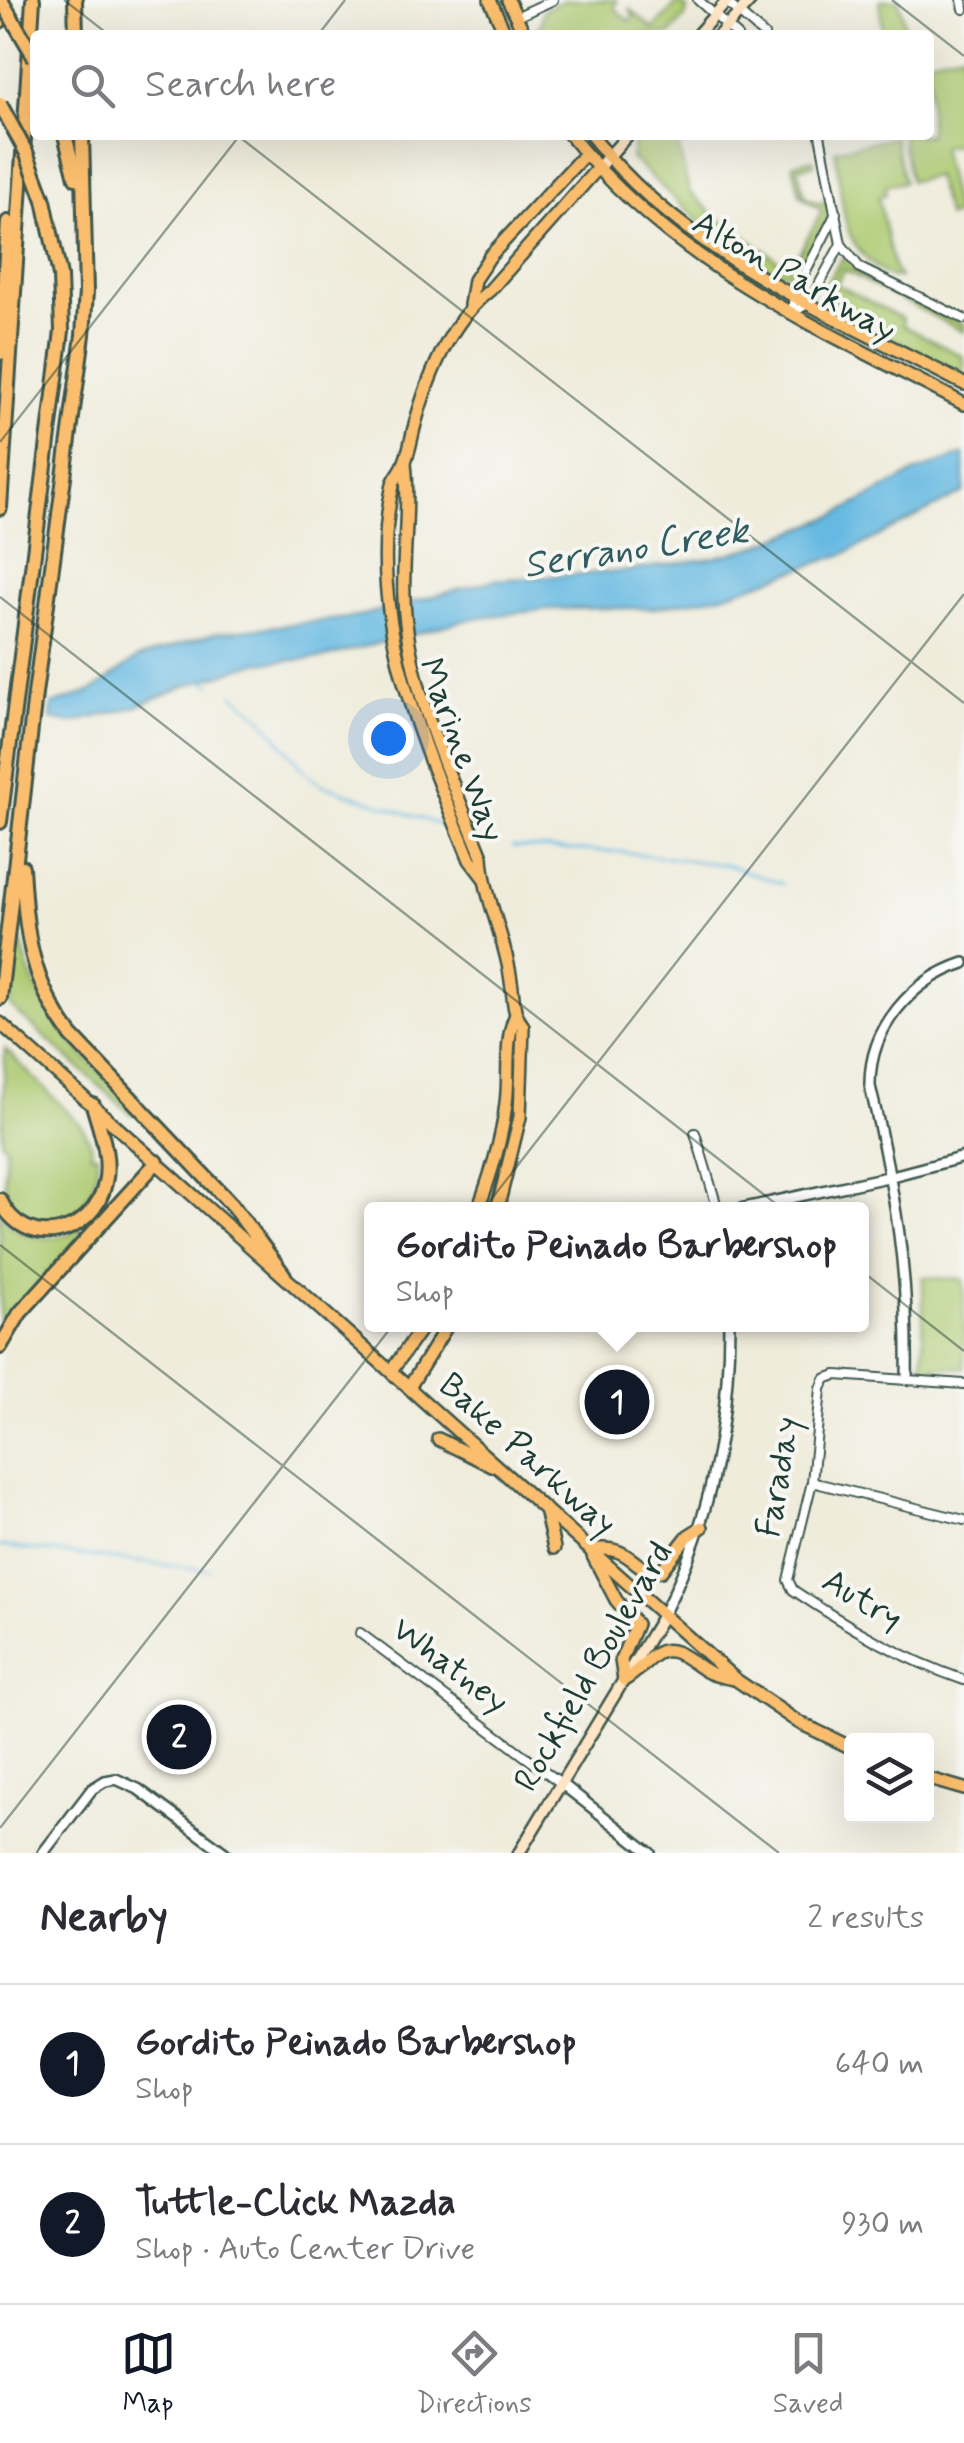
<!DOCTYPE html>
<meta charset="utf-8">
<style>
body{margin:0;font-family:Mynerve,sans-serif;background:#f7f7f7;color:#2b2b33}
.controls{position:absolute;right:30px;bottom:30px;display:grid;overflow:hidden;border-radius:10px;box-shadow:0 10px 40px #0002}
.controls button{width:90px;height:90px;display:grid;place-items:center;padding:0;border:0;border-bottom:2px solid #e1e1e2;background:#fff;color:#2b2b33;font:50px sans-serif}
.you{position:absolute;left:388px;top:738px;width:35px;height:35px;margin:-25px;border:8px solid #fff;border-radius:50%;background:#1a73e8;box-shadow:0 0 0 15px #1a73e833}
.badge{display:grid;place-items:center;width:65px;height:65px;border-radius:50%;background:#111827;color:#fff;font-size:32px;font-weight:700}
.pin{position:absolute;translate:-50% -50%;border:5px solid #fff;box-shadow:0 2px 10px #0006}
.popup{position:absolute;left:364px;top:1202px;width:505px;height:130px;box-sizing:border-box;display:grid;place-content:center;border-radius:10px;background:#fff;filter:drop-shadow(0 2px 8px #0005);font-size:32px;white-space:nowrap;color:#7c7c81}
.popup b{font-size:38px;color:#2b2b33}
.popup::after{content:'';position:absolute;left:50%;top:100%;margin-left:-20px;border:20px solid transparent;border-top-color:#fff}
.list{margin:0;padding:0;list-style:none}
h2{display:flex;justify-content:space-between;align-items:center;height:130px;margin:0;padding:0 40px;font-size:42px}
h2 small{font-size:32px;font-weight:400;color:#7c7c81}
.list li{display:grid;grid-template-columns:65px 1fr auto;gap:30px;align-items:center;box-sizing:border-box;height:160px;padding:0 40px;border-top:2px solid #e1e1e2}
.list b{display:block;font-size:38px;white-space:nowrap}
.list p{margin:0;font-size:32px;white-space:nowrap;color:#7c7c81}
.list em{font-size:32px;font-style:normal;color:#7c7c81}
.icon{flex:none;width:55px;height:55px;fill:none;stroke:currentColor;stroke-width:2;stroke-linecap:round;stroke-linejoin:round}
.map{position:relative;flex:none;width:964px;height:1853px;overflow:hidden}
.search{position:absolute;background:#fff;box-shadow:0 10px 40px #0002;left:30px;right:30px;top:30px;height:110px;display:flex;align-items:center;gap:25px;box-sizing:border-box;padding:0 35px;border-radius:10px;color:#7c7c81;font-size:38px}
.sheet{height:450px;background:#fff}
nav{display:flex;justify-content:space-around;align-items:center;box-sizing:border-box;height:140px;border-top:2px solid #e1e1e2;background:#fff;font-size:28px;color:#7c7c81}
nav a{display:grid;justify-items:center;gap:5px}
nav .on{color:#111827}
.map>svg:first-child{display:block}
.green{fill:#aecb72;stroke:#668453;stroke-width:2.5}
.water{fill:#66b9e2;stroke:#427b8b;stroke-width:2.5}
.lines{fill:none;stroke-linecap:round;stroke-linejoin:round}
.stream{stroke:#66b9e2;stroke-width:2.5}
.minor-casing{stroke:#3e574d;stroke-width:12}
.tertiary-casing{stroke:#3e574d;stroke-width:14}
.secondary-casing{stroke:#3e574d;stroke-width:15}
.primary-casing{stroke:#3e574d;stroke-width:16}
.motorway-casing{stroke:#3e574d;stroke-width:18}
.minor{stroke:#fff;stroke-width:8}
.tertiary{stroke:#fff;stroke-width:9}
.secondary{stroke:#fde5c5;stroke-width:10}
.primary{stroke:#fbbe6e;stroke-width:11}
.motorway{stroke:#fbbe6e;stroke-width:12}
.motorway-bridge-casing{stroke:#3e574d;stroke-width:18;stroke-linecap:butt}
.motorway-bridge{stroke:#fbbe6e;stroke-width:12}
.ticks{fill:none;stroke:#1f3d34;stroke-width:2.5;stroke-opacity:0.45}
.labels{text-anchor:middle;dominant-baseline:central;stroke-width:8;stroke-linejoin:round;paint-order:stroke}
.street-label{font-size:35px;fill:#1f3d34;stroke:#f6f6f2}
.water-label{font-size:38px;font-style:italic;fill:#315c60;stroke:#f6f6f2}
</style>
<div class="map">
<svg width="964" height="1853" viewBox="0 0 964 1853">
<rect width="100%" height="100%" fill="#f6f6f2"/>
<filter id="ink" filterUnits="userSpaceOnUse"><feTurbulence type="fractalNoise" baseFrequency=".01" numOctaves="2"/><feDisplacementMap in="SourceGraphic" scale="20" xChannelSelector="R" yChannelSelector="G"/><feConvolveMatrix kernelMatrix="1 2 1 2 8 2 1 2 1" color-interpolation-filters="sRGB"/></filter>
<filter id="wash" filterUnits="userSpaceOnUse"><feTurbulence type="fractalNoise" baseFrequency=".0048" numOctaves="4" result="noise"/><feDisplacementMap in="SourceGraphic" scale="40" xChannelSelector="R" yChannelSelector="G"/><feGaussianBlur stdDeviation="2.25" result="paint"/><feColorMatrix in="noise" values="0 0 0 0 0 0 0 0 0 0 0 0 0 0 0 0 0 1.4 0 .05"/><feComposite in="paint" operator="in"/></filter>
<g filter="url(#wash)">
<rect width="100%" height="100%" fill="#efecdb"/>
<g class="green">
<polygon points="564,0 617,0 614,8 629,21 634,16 629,8 653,29 678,2 687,9 686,16 669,35 542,35 537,27 541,25 543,10"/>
<polygon points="880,0 899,0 907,35 886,35 882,30"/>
<polygon points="962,52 964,143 941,147 956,215 947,217 935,176 910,181 901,135 929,135 929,59"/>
<polygon points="637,135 665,135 678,145 689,191 717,218 784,264 792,266 822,211 800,195 793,164 813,159 814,164 798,168 804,195 815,202 827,202 831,211 798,273 780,272 778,275 713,235 631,158 634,145 632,143"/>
<path d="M894,137L904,182L885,186L886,194L878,197L894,269L900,277L891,278C835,243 846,209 835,150Z"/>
<polygon points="842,258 864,277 964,324 964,332 844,270 836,284 903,319 902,325 964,357 964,375 892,338 877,324 831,300 834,295 826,284"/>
<path d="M18,941H21C37,1016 84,1056 135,1109L131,1114L10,1006Z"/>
<path d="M5,1049L82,1126L92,1146L91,1154H97C102,1219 30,1252 8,1197C1,1181 7,1165 6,1146L2,1142Z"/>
<path d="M0,1214C21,1240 51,1244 79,1229L84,1233L19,1305L0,1333Z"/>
<polygon points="923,1277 964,1280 964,1368 923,1367"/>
</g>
<polygon class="water" points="964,454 964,492 844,554 723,595 655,608 550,609 474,618 322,658 257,663 185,686 135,707 71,723 51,719 52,705 92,691 138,658 215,633 356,617 494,580 627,571 712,558 751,548 834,516 914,473"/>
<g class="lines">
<g class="stream">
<polyline points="200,679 212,685"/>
<polyline points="233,694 262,718 307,774 321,784 446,827"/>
<polyline points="512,847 621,852 727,865 783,884"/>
<polyline points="0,1546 210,1570"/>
</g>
</g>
</g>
<g filter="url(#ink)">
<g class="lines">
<defs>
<g id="minor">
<polyline points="698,0 737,35"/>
<polyline points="724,0 764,35"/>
<polyline points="962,0 964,9"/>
<polyline points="516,17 553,0"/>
<polyline points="820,135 841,244 860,268 964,319"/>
<polyline points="792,313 794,295 836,213"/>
<polyline points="792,313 809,303 841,244"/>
<polyline points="695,1133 718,1210"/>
<path d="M964,1384L836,1375L825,1379L821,1389L812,1482L788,1580L793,1590C848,1627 901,1658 964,1680"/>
<polyline points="812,1482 964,1520"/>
<polyline points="360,1633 562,1784"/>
</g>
<g id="tertiary">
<polyline points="735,1210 892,1176 964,1157"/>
<path d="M907,1379C909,1271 895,1191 870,1086C869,1028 912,980 964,963"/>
<path d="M663,1615C710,1524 729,1427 729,1324"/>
<polyline points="562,1784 650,1853"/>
<polyline points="43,1853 92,1789 105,1781 116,1779 138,1789 225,1853"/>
</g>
<g id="secondary">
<polyline points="697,35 728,0"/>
<polyline points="719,35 751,0"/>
<polyline points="598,168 628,135"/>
<polyline points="519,1853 663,1615"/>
</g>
<g id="primary">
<polyline points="490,0 506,35"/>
<polyline points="508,0 525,35"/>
<path d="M570,135C677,268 817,326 964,404"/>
<path d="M591,135C684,255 833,315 964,384"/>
<polyline points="470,305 474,280 490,256 585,154"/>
<path d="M405,463C411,516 399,570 406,623C416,705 452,781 482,856C484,899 506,939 511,981C514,998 512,1013 523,1026L520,1117L497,1210"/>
<path d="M483,877L470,860C422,741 364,616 393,484C395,477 401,472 404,464C409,453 411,440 414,428C427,379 450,321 490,290L598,168"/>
<polyline points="0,1023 735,1679 798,1722 852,1748"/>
<path d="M478,1210C491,1174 502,1140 506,1103C510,1075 504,1042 515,1017"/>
<polyline points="392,1370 424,1324"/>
<polyline points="410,1386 448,1324"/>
<polyline points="438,1439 492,1466"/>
<polyline points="545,1509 554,1548"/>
<path d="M590,1550C635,1543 631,1574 661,1571L688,1536L702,1527"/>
<path d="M593,1556L616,1600L636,1624L621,1660L624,1680C638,1672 645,1661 656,1654C675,1642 693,1665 708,1672C716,1676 725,1677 733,1679"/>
<polyline points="926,1778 964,1789"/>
</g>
<g id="motorway">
<polyline points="75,0 76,35"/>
<polyline points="0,21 2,0"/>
<polyline points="65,135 76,178"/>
<polyline points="0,353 8,222"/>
<polyline points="0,508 33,0"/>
<polyline points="0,822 62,331 60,276 44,200"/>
<path d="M22,867C26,934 30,980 71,1035L232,1205L284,1275"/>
<polyline points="0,998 35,694 83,335 86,292 82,135"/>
<path d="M0,1200C25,1253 94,1236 105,1183C111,1157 100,1130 93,1105"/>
<polyline points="0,1347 20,1313 157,1162"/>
</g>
</defs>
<use href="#minor" class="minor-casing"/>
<use href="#tertiary" class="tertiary-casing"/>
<use href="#secondary" class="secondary-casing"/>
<use href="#primary" class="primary-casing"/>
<use href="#motorway" class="motorway-casing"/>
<use href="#minor" class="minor"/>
<use href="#tertiary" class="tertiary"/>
<use href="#secondary" class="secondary"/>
<use href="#primary" class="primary"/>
<use href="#motorway" class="motorway"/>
<defs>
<g id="motorway-bridge">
<polyline points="1,0 35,58"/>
<polyline points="0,104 26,152 44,200"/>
</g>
</defs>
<use href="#motorway-bridge" class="motorway-bridge-casing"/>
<use href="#motorway-bridge" class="motorway-bridge"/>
</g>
</g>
<path class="ticks" d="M64,0L109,35M892,0L964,56M318,35L345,0M237,135L964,703M0,442L240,135M0,597L964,1351M0,1245L779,1853M0,1828L964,594"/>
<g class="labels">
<g class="street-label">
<text transform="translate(794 277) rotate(30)">Alton Parkway</text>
<text transform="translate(461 750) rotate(70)">Marine Way</text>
<text transform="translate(527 1455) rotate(42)">Bake Parkway</text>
<text transform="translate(779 1477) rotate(-80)">Faraday</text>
<text transform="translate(862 1600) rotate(31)">Autry</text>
<text transform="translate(450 1666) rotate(37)">Whatney</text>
<text transform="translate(594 1667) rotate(-60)">Rockfield Boulevard</text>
</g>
<g class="water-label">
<text transform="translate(636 549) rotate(-9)">Serrano Creek</text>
</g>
</g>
</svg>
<div class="controls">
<button><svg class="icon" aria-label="layers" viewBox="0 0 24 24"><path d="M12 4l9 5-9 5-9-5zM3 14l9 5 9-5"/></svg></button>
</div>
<div class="you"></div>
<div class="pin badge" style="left:617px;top:1402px">1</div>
<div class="popup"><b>Gordito Peinado Barbershop</b>Shop</div>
<div class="pin badge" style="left:179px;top:1737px">2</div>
<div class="search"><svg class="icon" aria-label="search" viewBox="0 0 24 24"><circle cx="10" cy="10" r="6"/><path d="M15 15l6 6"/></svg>Search here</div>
</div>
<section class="sheet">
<h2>Nearby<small>2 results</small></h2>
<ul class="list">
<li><span class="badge">1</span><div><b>Gordito Peinado Barbershop</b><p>Shop</p></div><em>640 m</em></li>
<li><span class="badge">2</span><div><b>Tuttle-Click Mazda</b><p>Shop · Auto Center Drive</p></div><em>930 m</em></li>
</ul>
</section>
<nav>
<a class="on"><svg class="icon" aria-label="map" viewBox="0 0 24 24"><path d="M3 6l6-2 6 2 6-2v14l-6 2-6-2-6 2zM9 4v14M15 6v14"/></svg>Map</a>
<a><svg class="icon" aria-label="directions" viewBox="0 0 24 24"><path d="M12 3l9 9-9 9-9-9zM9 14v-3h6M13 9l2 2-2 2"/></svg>Directions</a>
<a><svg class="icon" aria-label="saved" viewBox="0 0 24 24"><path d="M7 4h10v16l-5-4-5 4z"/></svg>Saved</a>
</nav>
